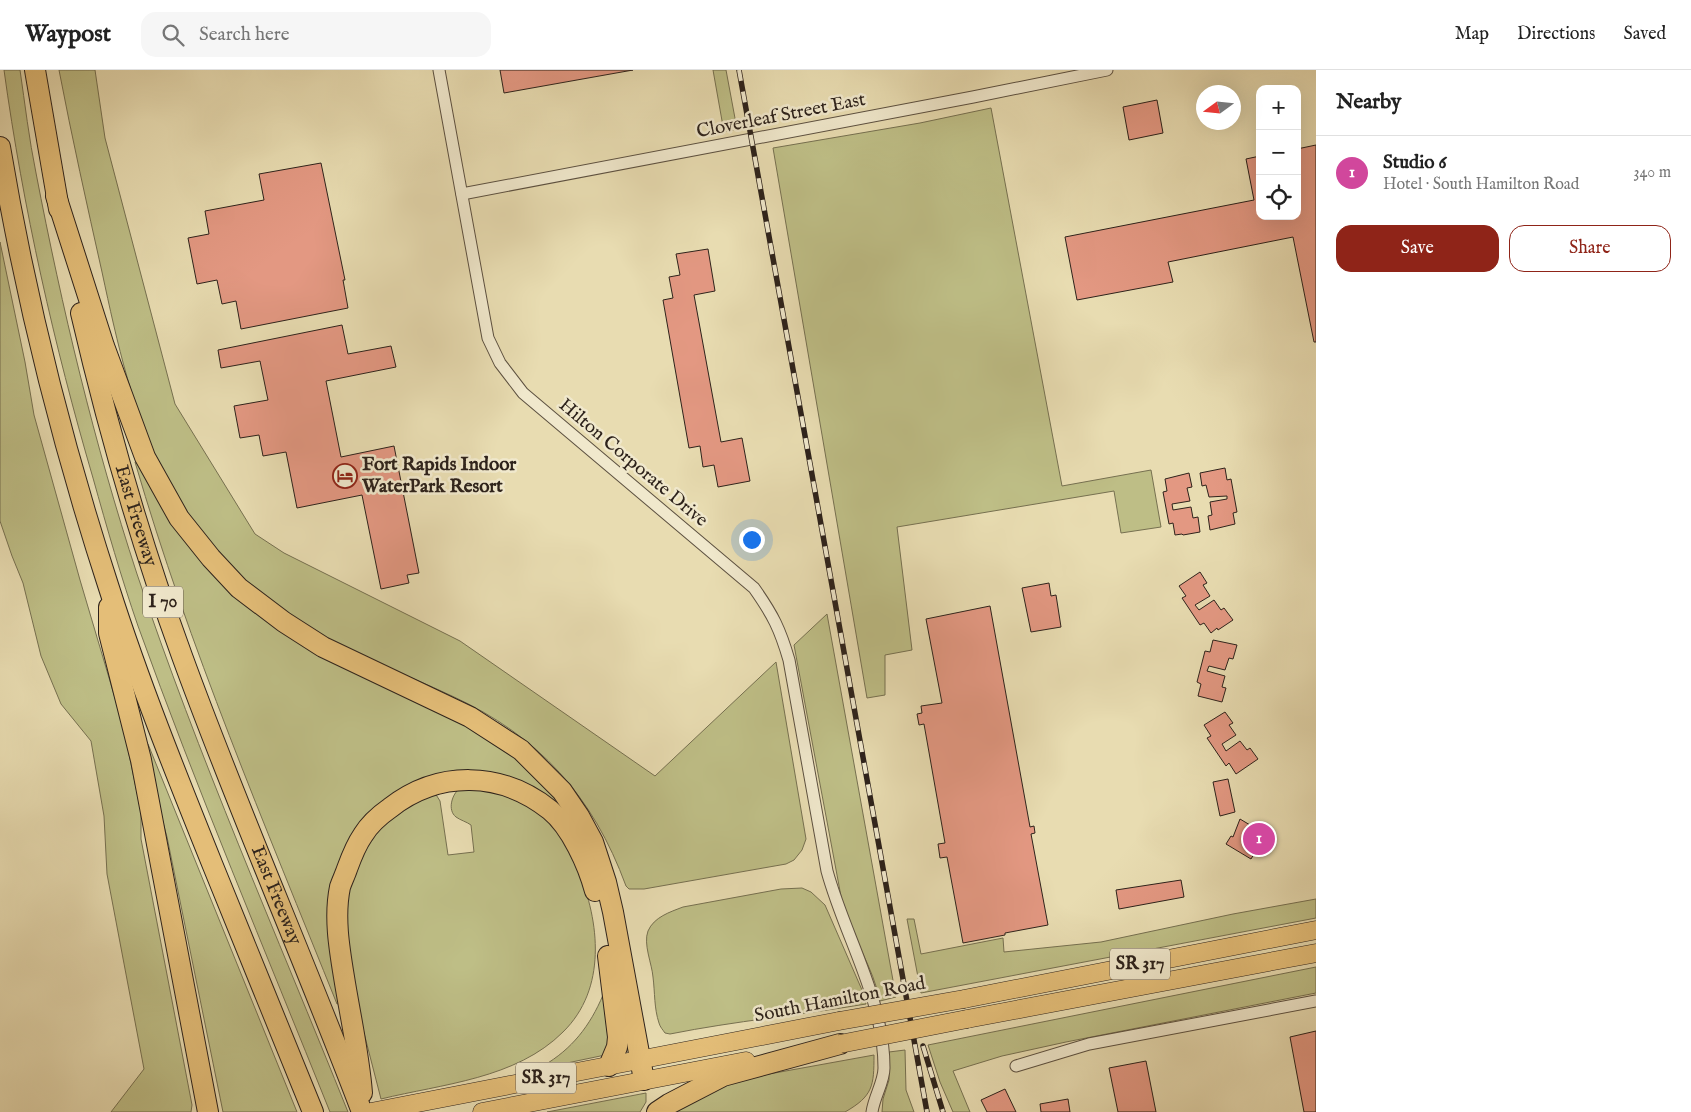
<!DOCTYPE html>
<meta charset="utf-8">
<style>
body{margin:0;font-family:"IM FELL English",serif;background:#f6f6f6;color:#222}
.controls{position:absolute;right:15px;top:15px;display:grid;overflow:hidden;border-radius:10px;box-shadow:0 5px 20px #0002}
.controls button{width:45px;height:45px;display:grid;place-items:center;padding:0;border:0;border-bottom:1px solid #e0e0e0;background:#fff;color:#222;font:25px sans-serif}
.compass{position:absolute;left:1196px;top:15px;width:45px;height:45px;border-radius:50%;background:#fff;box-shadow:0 5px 20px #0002;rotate:255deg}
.you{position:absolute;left:751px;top:469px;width:18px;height:18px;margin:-12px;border:4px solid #fff;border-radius:50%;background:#1a73e8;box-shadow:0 0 0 8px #1a73e833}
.badge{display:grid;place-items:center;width:32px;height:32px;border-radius:50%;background:#8f2418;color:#fff;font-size:16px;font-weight:700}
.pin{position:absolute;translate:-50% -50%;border:2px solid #fff;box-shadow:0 1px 5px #0006}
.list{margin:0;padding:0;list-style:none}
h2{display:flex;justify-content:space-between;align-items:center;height:65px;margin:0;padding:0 20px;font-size:21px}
h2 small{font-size:16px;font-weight:400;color:#767676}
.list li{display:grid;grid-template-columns:32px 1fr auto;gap:15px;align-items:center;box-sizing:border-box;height:75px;padding:0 20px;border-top:1px solid #e0e0e0}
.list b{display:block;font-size:19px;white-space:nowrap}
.list p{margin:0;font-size:16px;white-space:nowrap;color:#767676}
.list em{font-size:16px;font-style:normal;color:#767676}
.actions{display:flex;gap:10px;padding:15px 20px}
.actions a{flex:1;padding:11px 0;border:1px solid #8f2418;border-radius:15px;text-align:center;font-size:18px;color:#8f2418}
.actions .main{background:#8f2418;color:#fff}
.icon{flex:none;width:28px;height:28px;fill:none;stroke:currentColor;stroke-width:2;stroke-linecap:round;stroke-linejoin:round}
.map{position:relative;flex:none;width:1316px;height:1042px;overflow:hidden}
header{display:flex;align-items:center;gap:30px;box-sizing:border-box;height:70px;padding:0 25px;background:#fff;border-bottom:1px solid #e0e0e0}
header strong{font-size:24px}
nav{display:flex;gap:28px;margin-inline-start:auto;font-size:18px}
.search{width:350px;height:45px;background:#f6f6f6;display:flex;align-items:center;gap:12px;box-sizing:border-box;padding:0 18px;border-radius:15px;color:#767676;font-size:19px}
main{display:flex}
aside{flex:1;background:#fff}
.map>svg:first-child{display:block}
.green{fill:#bebe86;stroke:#767050}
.building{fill:#e39882;stroke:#2d221b}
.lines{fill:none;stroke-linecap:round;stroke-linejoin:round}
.minor-casing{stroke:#5c5040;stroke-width:13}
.primary-casing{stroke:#2d221b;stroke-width:19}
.motorway-casing{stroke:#2d221b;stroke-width:22}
.minor{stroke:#f0e8cc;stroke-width:11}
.primary{stroke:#e4be78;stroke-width:18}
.motorway{stroke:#e4be78;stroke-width:20}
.rail-casing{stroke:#2d221b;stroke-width:5.5}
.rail{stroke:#f0e8cc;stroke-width:4;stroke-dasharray:11;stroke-linecap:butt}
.primary-bridge-casing{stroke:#2d221b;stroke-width:19;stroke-linecap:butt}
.primary-bridge{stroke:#e4be78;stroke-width:18}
.labels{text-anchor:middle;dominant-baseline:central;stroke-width:5;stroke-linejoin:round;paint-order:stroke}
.shield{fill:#f0e8cc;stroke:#685d50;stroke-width:1}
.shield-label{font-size:18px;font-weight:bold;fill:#2d221b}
.street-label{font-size:19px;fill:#2d221b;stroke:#f0e8cc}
.poi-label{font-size:19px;font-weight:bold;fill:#2d221b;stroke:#f0e8cc;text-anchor:start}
</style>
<header>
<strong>Waypost</strong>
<div class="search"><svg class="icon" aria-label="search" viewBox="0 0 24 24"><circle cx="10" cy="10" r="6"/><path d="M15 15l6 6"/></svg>Search here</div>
<nav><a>Map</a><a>Directions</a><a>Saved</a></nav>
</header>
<main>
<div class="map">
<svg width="1316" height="1042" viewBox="0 0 1316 1042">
<rect width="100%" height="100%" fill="#e8dcb1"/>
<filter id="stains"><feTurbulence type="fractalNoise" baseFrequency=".004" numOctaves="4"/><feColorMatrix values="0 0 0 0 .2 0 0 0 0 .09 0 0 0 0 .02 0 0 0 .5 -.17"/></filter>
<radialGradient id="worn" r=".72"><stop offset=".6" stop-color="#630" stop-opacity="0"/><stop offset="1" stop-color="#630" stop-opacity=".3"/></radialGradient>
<g class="green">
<path d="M4,0H20C25,34 29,69 36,103C62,238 94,373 137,504C198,686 276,863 348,1042H330C265,880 197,720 138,556C121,507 107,458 93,408C54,275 23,138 4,0Z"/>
<path d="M59,0H95L105,68L175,334L255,464L284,483L460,571L655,706L776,592L806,769L802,780L794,790L786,794L644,819H629L626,816C593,726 539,666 452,626C403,603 350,584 303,556C291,549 280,539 269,530C261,523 252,517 245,510C215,481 187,446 167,409C133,346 117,272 102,202C87,135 72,68 59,0Z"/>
<polygon points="713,0 726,0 737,59 724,62"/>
<polygon points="991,38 1062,416 1151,400 1161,457 1121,463 1114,421 897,457 912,580 885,585 885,625 867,628 773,78 920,53"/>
<polygon points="0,172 25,292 34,345 80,510 123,655 141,742 141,769 192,1035 191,1042 111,1042 144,999 107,804 104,746 91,671 61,634 41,586 23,513 12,486 0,451"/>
<path d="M140,391L233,524L278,559L452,643L506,677L542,711L573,752L546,730L433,709L344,788L342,933L337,934C265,755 189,577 135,392Z"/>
<path d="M827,544L896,927L880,931C873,897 853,869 843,837L794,575Z"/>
<polygon points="148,674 297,1042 223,1042 167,767 156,727 145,676"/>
<path d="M460,718C489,721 510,722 535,739C556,755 568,776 578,800C600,852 607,919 563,962C516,1009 442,1014 381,1029L355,928L344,853L348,815L372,764L404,736L435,723L440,731L448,785L474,782L471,755C467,752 460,750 456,747C447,740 452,724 460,718Z"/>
<path d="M802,818L811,822L825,835L862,920L866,934C801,945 735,951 670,964L665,963C663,960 660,957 659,953C654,938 655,923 653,907C652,894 643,874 648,861C654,847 670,842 683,837L781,819Z"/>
<polygon points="1316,829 1316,848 921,923 907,849 914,849 921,884 1003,868 1004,882 1101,872 1233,844"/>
<polygon points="1316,897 1316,923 1066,972 1002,986 953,1001 970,1042 953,1042 940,1012 928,975"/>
<path d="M603,925L610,984L543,998V996C572,979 590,956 603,925Z"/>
<polygon points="905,980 906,1020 914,1042 882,1042 883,1029 889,1010 889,982"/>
<path d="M874,985C874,1016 873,1026 845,1042H667L736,1010Z"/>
<polygon points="646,1023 646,1032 640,1042 547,1042"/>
</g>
<g class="building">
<polygon points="500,0 633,0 504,23"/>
<polygon points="1157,30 1163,63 1129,70 1123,37"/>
<polygon points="1316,75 1316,272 1314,272 1293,167 1168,192 1173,212 1077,230 1065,167 1254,130 1246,89 1260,86 1260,146 1297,146 1297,79"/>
<polygon points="321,93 345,210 343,210 348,238 241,259 236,231 222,234 217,210 197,214 188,168 209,164 205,141 264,130 259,104"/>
<polygon points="708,179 715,221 694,225 721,372 742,368 750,411 718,417 714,395 703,397 700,376 689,378 663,230 673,228 669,207 680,205 676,184"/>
<polygon points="342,255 348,284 391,276 396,297 326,311 341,387 394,376 419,503 407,505 409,513 381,519 362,425 297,438 286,382 263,386 259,365 240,368 234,336 268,330 260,291 221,298 218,280"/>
<polygon points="1225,398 1227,410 1231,409 1237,442 1233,443 1235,454 1210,460 1208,446 1212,445 1210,432 1227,429 1227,426 1209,427 1206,415 1202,416 1200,403"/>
<polygon points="1189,403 1192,417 1187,418 1190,431 1172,434 1173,440 1191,437 1193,448 1198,447 1200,462 1183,465 1182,464 1175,465 1173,453 1169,454 1163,422 1167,421 1165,409"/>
<polygon points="1200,502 1207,513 1203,515 1210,526 1195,535 1199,540 1214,530 1221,540 1224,538 1233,550 1218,560 1217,558 1211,563 1204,553 1200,555 1182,528 1186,526 1179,516"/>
<polygon points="1049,513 1051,526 1056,525 1061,557 1031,562 1022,518"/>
<polygon points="990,536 1030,757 1034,756 1035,763 1031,764 1048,855 1005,863 1005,865 963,873 947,787 940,788 938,774 945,773 924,654 919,655 917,644 922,643 921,636 942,633 926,549"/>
<polygon points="1213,570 1237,575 1233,589 1229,588 1225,600 1209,596 1207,601 1225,606 1222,617 1226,618 1222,632 1198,626 1201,614 1197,612 1205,581 1210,582"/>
<polygon points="1225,642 1233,653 1229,655 1236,665 1222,674 1226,681 1240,671 1247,680 1250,678 1258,689 1236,704 1229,693 1226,696 1207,668 1211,666 1204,655"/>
<polygon points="1228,709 1235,742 1220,746 1213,712"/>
<polygon points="1240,749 1265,764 1262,770 1268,775 1266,778 1262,776 1260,781 1257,779 1251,789 1226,774 1231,766 1233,767"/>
<polygon points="1181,810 1184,827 1119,839 1116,820"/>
<polygon points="1316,961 1316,1042 1304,1042 1290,967"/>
<polygon points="1146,991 1156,1042 1118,1042 1109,998"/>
<polygon points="1005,1019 1016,1042 987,1042 981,1030"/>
<polygon points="1068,1029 1070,1042 1041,1042 1040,1034"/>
</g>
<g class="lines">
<defs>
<g id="minor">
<path d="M439,0L488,268L500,293L523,323L754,518C773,545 780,559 789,590L827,801C845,867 884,928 884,998C884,1012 874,1027 872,1042"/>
<polyline points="462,124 973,27 1107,0"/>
<polyline points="1016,996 1089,974 1316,931"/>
</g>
<g id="primary">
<polyline points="964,929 1316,860"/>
<polyline points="967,949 1316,883"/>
<polyline points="371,1042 839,951"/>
<polyline points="482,1042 746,991"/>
</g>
<g id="motorway">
<polyline points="35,0 59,139"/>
<path d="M0,77C25,226 62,374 109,518C139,612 176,704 213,796C246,878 280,960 313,1042"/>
<polyline points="56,126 104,276 145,387 179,448 211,488 239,518 284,552 323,577 470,647 521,680 562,721 579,746 593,772 606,812 613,842 644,1010"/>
<path id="s1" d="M81,243C108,359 141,474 182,586C238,740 304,889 362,1042"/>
<polyline points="109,537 109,563 141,690 208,1042"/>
<polyline points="608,886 618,967 617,977 609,996"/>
<path d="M362,1023C359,984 350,945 344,907C339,877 334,846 340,817C342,811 345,805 347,799C351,788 356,775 363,765C369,755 380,745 390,738C439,700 501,701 550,740C571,757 588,795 595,821"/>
<polyline points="657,1042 669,1034 723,1006 840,974"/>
</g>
</defs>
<use href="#minor" class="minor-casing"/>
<use href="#primary" class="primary-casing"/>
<use href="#motorway" class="motorway-casing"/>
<use href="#minor" class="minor"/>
<use href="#primary" class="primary"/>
<use href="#motorway" class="motorway"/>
<defs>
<g id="rail">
<polyline points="739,0 927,1042"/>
<polyline points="923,976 943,1042"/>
</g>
</defs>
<use href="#rail" class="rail-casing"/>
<use href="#rail" class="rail"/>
<defs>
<g id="primary-bridge">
<polyline points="839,951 964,929"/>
<polyline points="840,974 967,949"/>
</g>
</defs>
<use href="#primary-bridge" class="primary-bridge-casing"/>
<use href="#primary-bridge" class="primary-bridge"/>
</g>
<defs>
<symbol id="hotel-ring" viewBox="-11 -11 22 22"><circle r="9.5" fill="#f0e8cc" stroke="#8f2418" stroke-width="1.5"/><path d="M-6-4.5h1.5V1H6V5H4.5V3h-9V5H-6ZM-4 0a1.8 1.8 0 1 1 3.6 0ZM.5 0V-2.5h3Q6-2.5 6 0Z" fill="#8f2418"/></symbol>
</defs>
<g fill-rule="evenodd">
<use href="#hotel-ring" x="331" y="392" width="28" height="28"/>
</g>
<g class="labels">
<g class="shield">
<rect x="143" y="516.5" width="40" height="31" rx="4"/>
<rect x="1110" y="878.5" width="60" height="31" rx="4"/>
<rect x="516" y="992.5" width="60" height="31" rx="4"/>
</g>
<g class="shield-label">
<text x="163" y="532">I 70</text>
<text x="1140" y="894">SR 317</text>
<text x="546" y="1008">SR 317</text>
</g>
<g class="street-label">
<text transform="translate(781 46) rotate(-11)">Cloverleaf Street East</text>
<text transform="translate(633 393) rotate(40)">Hilton Corporate Drive</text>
<text stroke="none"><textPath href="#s1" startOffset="210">East Freeway</textPath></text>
<text stroke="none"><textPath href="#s1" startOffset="615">East Freeway</textPath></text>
<text transform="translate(840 930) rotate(-11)">South Hamilton Road</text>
</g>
<g class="poi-label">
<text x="362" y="395">Fort Rapids Indoor<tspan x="362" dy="22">WaterPark Resort</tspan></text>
</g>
</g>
<rect width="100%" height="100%" filter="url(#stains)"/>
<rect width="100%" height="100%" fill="url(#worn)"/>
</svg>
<div class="controls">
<button>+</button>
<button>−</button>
<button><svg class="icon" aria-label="locate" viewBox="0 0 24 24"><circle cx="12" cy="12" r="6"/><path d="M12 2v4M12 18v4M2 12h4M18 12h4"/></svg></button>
</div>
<svg class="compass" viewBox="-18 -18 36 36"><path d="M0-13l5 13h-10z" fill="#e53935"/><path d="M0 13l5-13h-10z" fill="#767676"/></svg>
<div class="you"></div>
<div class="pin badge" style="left:1259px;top:769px;background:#d1479c">1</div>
</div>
<aside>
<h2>Nearby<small></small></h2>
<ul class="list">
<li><span class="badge" style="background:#d1479c">1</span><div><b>Studio 6</b><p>Hotel · South Hamilton Road</p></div><em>340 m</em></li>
</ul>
<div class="actions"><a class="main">Save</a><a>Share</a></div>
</aside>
</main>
